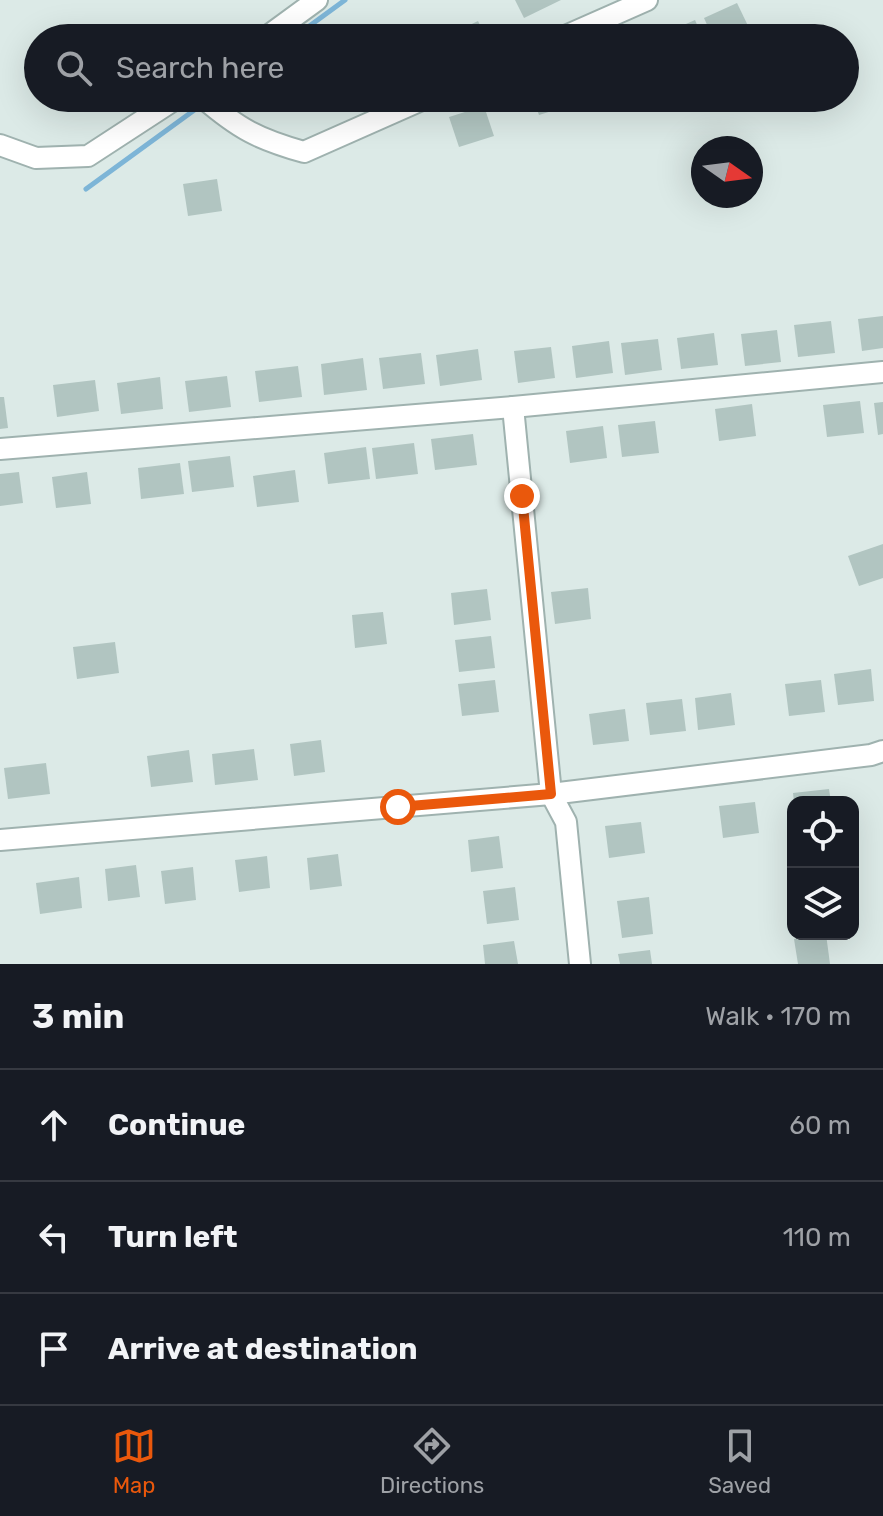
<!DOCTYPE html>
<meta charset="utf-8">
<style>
body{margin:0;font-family:Rubik,sans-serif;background:#242831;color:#f1f3f6}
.controls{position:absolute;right:24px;bottom:24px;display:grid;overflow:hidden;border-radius:16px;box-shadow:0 8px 32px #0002}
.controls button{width:72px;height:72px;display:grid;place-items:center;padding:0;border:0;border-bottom:2px solid #363941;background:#171b24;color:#f1f3f6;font:40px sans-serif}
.compass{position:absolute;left:691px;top:136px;width:72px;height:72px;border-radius:50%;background:#171b24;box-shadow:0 8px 32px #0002;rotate:104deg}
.stop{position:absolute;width:24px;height:24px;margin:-18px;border:6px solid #ea580c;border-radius:50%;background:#fff}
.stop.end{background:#ea580c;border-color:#fff;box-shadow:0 2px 8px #0008}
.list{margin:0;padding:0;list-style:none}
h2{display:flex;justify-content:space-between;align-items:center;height:104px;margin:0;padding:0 32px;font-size:34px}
h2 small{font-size:26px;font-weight:400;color:#9ea1a6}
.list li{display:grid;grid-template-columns:52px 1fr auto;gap:24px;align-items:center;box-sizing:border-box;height:112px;padding:0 32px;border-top:2px solid #363941}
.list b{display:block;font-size:30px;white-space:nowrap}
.list em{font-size:26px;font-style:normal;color:#9ea1a6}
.icon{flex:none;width:44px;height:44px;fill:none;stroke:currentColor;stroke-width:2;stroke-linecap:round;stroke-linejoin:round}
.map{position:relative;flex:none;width:883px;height:964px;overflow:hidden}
.search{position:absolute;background:#171b24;box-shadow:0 8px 32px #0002;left:24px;right:24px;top:24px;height:88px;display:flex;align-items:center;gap:20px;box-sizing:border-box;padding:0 28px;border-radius:44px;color:#9ea1a6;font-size:30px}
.sheet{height:440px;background:#171b24}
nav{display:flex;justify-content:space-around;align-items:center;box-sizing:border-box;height:112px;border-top:2px solid #363941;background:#171b24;font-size:22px;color:#9ea1a6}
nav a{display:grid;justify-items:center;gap:4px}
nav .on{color:#ea580c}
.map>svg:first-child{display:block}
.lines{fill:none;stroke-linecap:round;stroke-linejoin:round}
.stream{stroke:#7db5d7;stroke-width:5}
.building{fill:#b1c5c1}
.minor-casing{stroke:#9fb2af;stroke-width:24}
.minor{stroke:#fff;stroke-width:20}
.route{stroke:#ea580c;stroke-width:10}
</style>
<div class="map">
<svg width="883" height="964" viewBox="0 0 883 964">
<rect width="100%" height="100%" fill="#dceae7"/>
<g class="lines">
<g class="stream">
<polyline points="293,38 345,0"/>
<polyline points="86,189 204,103"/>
</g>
</g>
<g class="building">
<polygon points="515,0 561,0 524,18"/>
<polygon points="737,3 751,32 737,38 713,38 704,18"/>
<polygon points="695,20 703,38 663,38 661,35"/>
<polygon points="478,21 486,38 443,38"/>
<polygon points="533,98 572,98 574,104 539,115"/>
<polygon points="484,106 494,136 459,147 449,117"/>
<polygon points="217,179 222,211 188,216 183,184"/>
<polygon points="883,316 883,348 862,351 858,319"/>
<polygon points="831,321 835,353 798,357 794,325"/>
<polygon points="777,330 781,362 745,366 741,334"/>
<polygon points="714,333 718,365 681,369 677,338"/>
<polygon points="658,339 662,370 625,375 621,343"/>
<polygon points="609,341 613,373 576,378 572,346"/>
<polygon points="551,347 555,378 518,383 514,351"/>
<polygon points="478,349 482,380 440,386 436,355"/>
<polygon points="421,353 425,384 383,389 379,358"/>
<polygon points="363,358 367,390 324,395 321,364"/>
<polygon points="298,366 302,397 259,402 255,371"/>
<polygon points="227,376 231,407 189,412 185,381"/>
<polygon points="160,377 163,409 121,414 117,383"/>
<polygon points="95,380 99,411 57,417 53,385"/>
<polygon points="0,397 4,397 8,428 0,429"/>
<polygon points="860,401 864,433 827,437 823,405"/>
<polygon points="883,402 883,434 878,435 874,403"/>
<polygon points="752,404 756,436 719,441 715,409"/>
<polygon points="655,421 659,453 622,457 618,425"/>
<polygon points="603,426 607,458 570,463 566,431"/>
<polygon points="473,434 477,465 435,470 431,439"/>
<polygon points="414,443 418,474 376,479 372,448"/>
<polygon points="366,447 370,479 328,484 324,453"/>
<polygon points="230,456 234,487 192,492 188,461"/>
<polygon points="180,463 184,494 141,499 138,468"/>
<polygon points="295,470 299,502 257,507 253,476"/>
<polygon points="19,472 23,503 0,506 0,474"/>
<polygon points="87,472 91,504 56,508 52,477"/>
<polygon points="883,544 883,578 859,586 848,556"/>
<polygon points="588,588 591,619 555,624 551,592"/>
<polygon points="487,589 491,620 454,625 451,593"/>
<polygon points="383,612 387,644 355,648 352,615"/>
<polygon points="491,636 495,668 459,672 455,640"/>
<polygon points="115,642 119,673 77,679 73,647"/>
<polygon points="871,669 874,701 838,705 834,674"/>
<polygon points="495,680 499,712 462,716 458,684"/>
<polygon points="821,680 825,712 789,716 785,684"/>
<polygon points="731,693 735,725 698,730 695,698"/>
<polygon points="682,699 686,731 650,735 646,703"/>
<polygon points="625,709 629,741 593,745 589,714"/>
<polygon points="321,740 325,772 294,776 290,744"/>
<polygon points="254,749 258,780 215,785 212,754"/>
<polygon points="189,750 193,782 151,787 147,756"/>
<polygon points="46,763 50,794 8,799 4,768"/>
<polygon points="829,789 831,802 794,802 793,793"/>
<polygon points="755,802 759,833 723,838 719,806"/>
<polygon points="641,822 645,853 609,858 605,826"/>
<polygon points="499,836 503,868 471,872 468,840"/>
<polygon points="338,854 342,886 310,890 307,858"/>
<polygon points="267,856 270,888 239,892 235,860"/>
<polygon points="136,865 140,897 108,901 105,869"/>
<polygon points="193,867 196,900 165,904 161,871"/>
<polygon points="79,877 82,908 40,914 36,883"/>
<polygon points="515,887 519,920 487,924 483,891"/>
<polygon points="649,897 653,934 622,938 617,901"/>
<polygon points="826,934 830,964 798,964 794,939"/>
<polygon points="514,941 518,964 485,964 483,945"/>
<polygon points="650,950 652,964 620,964 618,954"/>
</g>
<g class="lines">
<defs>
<g id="minor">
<polyline points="265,38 317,0"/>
<polyline points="561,38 647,0"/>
<path d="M203,98C239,129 258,139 304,152L426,98"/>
<polyline points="0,145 36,158 88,156 177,98"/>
<polyline points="513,407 551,794 566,822 580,964"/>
<polyline points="0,449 513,407 883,372"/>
<polyline points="0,840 551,794 871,755 883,751"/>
</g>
</defs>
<use href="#minor" class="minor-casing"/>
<use href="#minor" class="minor"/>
</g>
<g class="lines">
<polyline class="route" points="398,807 551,794 522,496"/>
</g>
</svg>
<div class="controls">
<button><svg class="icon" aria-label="locate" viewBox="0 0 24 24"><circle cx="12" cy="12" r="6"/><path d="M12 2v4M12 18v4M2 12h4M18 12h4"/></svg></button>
<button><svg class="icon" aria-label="layers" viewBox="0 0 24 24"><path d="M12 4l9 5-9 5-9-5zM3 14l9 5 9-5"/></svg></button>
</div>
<svg class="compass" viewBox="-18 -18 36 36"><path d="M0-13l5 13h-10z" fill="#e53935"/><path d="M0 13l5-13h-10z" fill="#9ea1a6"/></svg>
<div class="stop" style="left:398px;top:807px"></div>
<div class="stop end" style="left:522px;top:496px"></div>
<div class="search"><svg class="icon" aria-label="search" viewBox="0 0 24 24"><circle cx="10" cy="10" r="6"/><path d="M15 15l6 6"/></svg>Search here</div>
</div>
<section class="sheet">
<h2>3 min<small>Walk · 170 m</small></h2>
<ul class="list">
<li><svg class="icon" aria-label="ahead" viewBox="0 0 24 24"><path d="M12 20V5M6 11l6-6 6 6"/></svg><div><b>Continue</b></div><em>60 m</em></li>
<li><svg class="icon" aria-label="left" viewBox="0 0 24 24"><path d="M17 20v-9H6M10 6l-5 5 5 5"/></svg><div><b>Turn left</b></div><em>110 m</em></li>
<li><svg class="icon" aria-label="arrive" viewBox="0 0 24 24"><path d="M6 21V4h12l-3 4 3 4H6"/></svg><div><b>Arrive at destination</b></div></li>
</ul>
</section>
<nav>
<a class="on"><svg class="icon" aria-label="map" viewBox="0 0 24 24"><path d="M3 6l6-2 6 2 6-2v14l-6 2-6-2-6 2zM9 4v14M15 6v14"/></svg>Map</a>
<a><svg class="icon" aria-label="directions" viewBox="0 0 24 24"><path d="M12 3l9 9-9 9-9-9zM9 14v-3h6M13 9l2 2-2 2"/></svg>Directions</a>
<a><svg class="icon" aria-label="saved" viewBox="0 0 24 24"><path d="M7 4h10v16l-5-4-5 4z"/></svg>Saved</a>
</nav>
